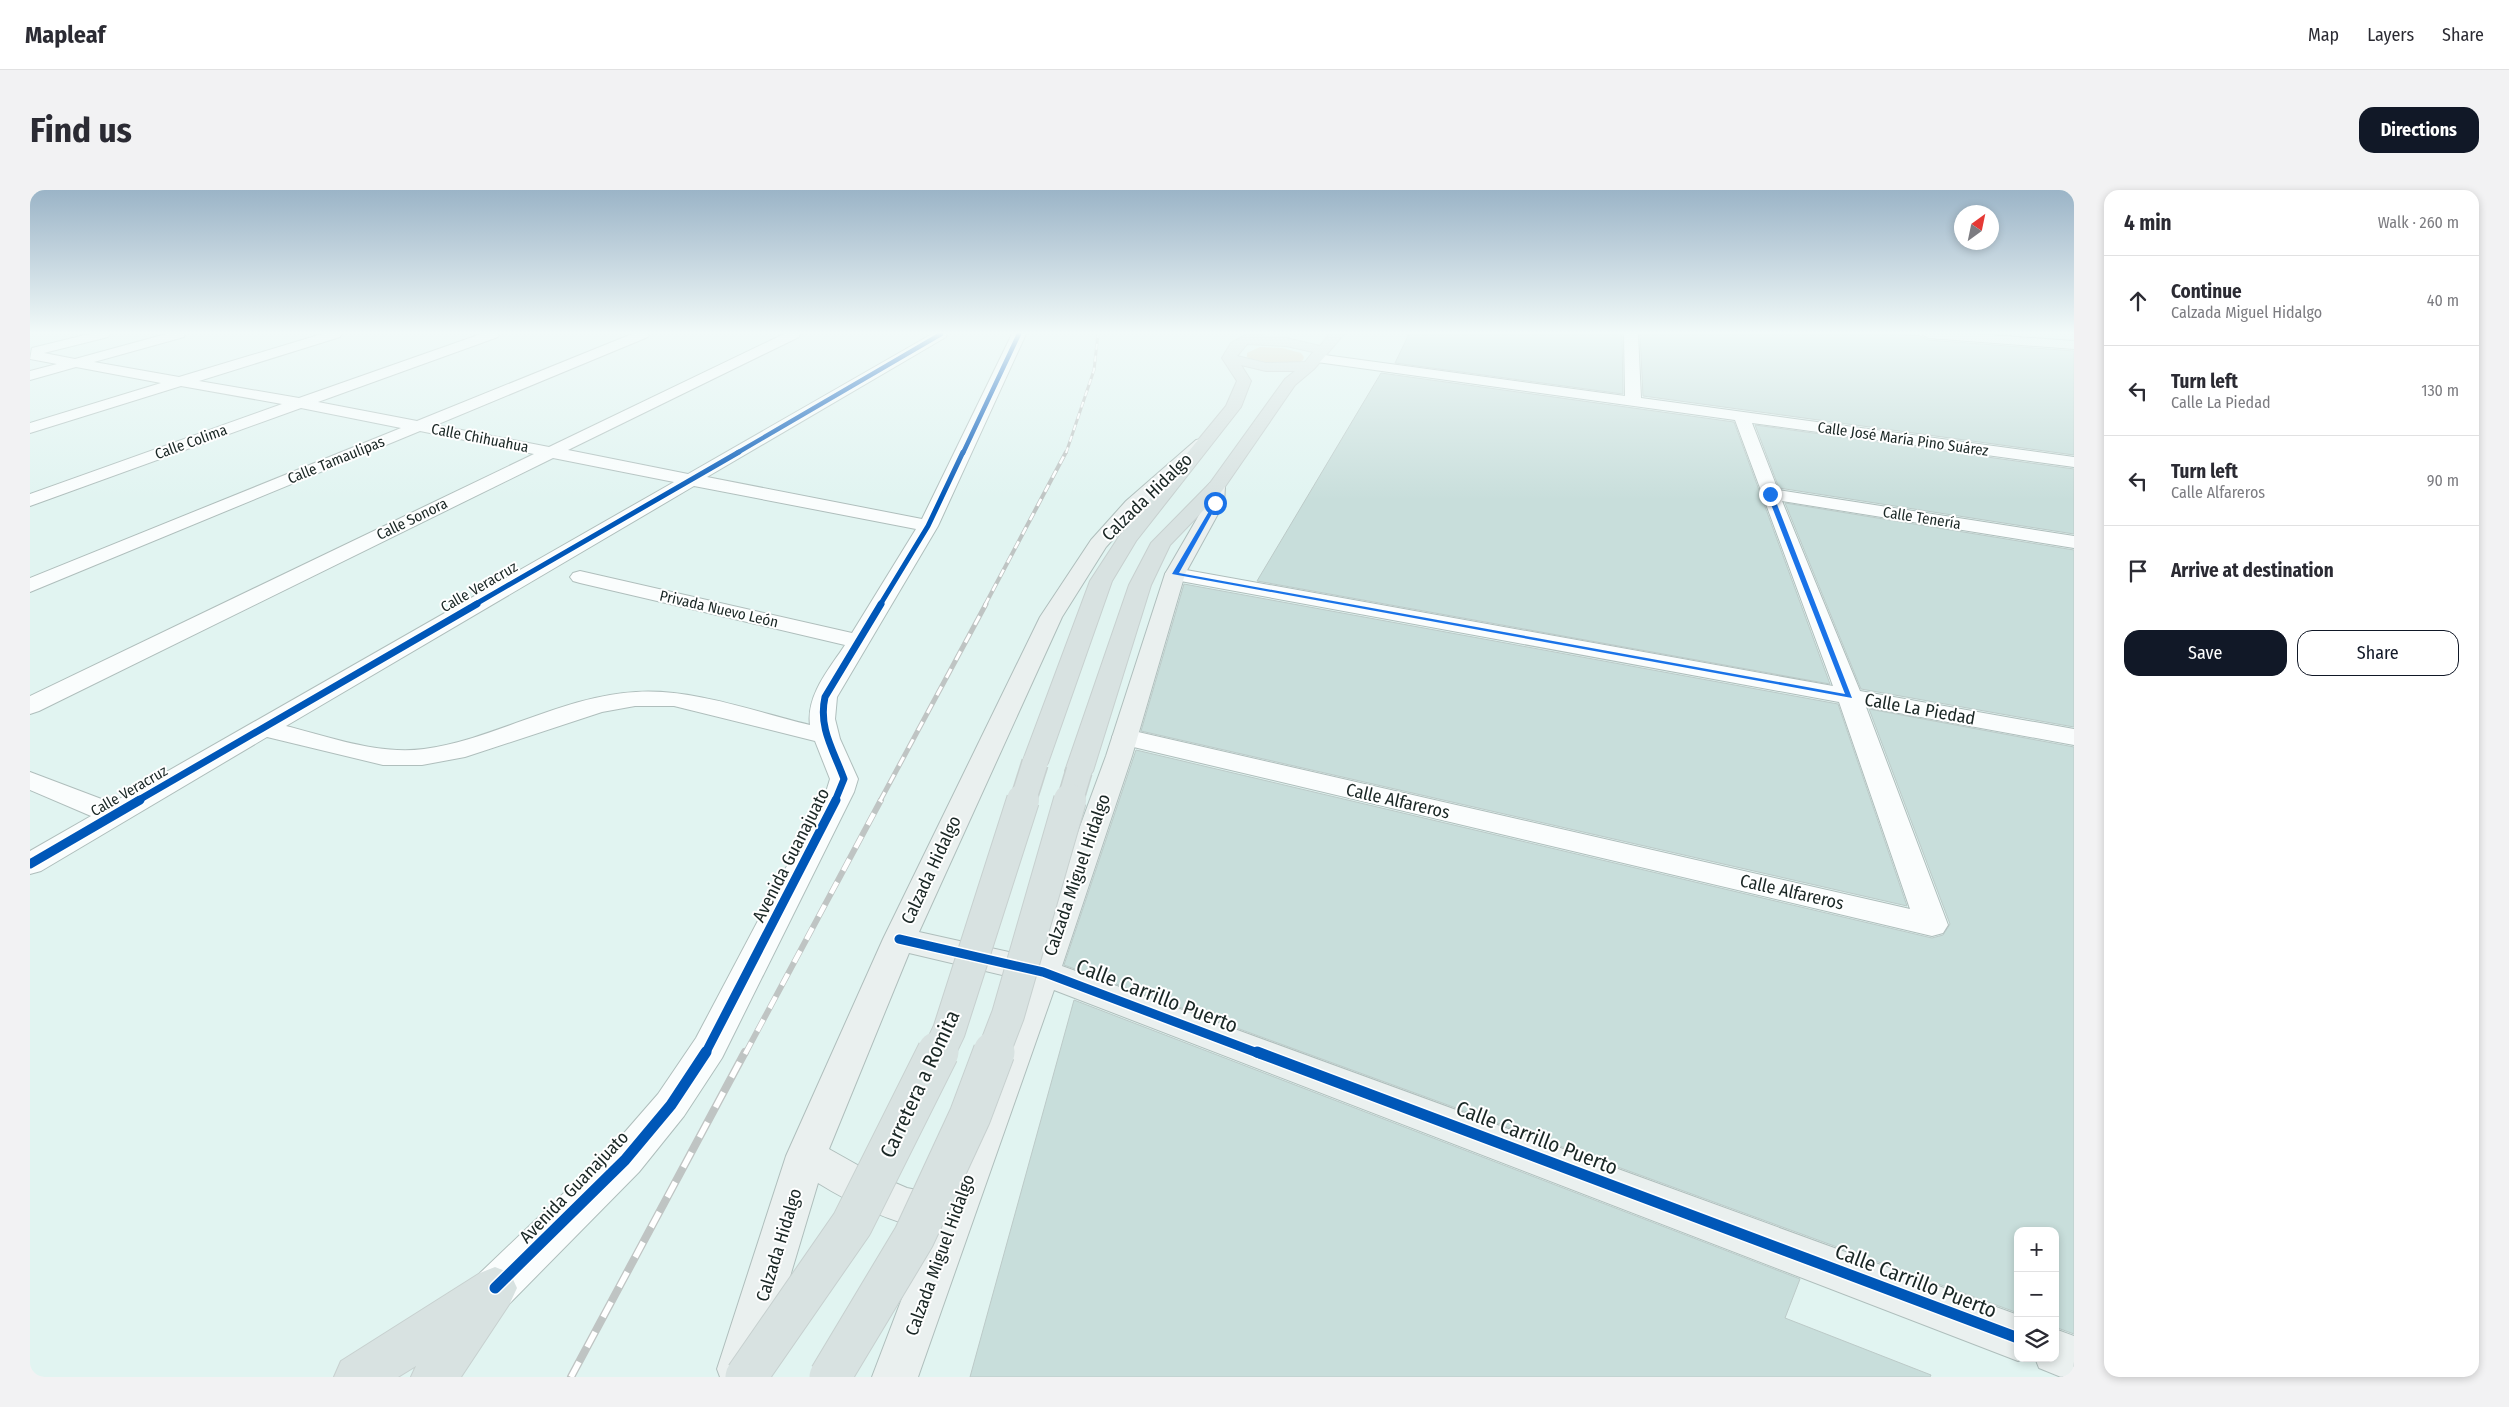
<!DOCTYPE html>
<meta charset="utf-8">
<style>
body{margin:0;font-family:"Fira Sans Condensed",sans-serif;background:#f2f2f3;color:#2b2b33}
.controls{position:absolute;right:15px;bottom:15px;display:grid;overflow:hidden;border-radius:10px;box-shadow:0 2px 8px #0003}
.controls button{width:45px;height:45px;display:grid;place-items:center;padding:0;border:0;border-bottom:1px solid #e1e1e2;background:#fff;color:#2b2b33;font:25px sans-serif}
.compass{position:absolute;left:1924px;top:15px;width:45px;height:45px;border-radius:50%;background:#fff;box-shadow:0 2px 8px #0003;rotate:33deg}
.stop{position:absolute;width:15px;height:15px;margin:-11px;border:4px solid #1a73e8;border-radius:50%;background:#fff}
.stop.end{background:#1a73e8;border-color:#fff;box-shadow:0 1px 5px #0008}
.list{margin:0;padding:0;list-style:none}
h2{display:flex;justify-content:space-between;align-items:center;height:65px;margin:0;padding:0 20px;font-size:21px}
h2 small{font-size:16px;font-weight:400;color:#7c7c81}
.list li{display:grid;grid-template-columns:32px 1fr auto;gap:15px;align-items:center;box-sizing:border-box;height:90px;padding:0 20px;border-top:1px solid #e1e1e2}
.list b{display:block;font-size:19px;white-space:nowrap}
.list p{margin:0;font-size:16px;white-space:nowrap;color:#7c7c81}
.list em{font-size:16px;font-style:normal;color:#7c7c81}
.actions{display:flex;gap:10px;padding:15px 20px}
.actions a{flex:1;padding:11px 0;border:1px solid #111827;border-radius:15px;text-align:center;font-size:18px;color:#111827}
.actions .main{background:#111827;color:#fff}
.icon{flex:none;width:28px;height:28px;fill:none;stroke:currentColor;stroke-width:2;stroke-linecap:round;stroke-linejoin:round}
.map{position:relative;flex:none;width:2044px;height:1187px;overflow:hidden;border-radius:15px}
header{display:flex;align-items:center;gap:30px;box-sizing:border-box;height:70px;padding:0 25px;background:#fff;border-bottom:1px solid #e1e1e2}
header strong{font-size:24px}
nav{display:flex;gap:28px;margin-inline-start:auto;font-size:18px}
.intro{display:flex;align-items:center;justify-content:space-between;box-sizing:border-box;height:120px;padding:0 30px}
h1{margin:0;font-size:35px}
.button{padding:12px 22px;border-radius:15px;background:#111827;color:#fff;font-size:18px;font-weight:700}
main{display:flex;gap:30px;padding:0 30px}
aside{flex:1;background:#fff;border-radius:15px;box-shadow:0 2px 8px #0003}
.map>svg:first-child{display:block}
.green{fill:#dfd8c7}
.building{fill:#c8dedb;stroke:#bccac8}
.lines{fill:none;stroke-linecap:round;stroke-linejoin:round}
.street-casing{stroke:#afbebc;stroke-width:2}
.secondary-casing{stroke:#afbebc;stroke-width:2}
.primary-casing{stroke:#c7d0cf;stroke-width:2}
.street{fill:#fafdfd;fill-rule:evenodd}
.secondary{fill:#eaf0ef;fill-rule:evenodd}
.primary{fill:#d8e2e1;fill-rule:evenodd}
.rail-far4-casing{stroke:#bfc4c3;stroke-width:3}
.rail-far3-casing{stroke:#bfc4c3;stroke-width:4}
.rail-far2-casing{stroke:#bfc4c3;stroke-width:5}
.rail-far1-casing{stroke:#bfc4c3;stroke-width:6}
.rail-casing{stroke:#bfc4c3;stroke-width:8}
.rail-far4{stroke:#fff;stroke-width:2;stroke-dasharray:6;stroke-linecap:butt}
.rail-far3{stroke:#fff;stroke-width:2.5;stroke-dasharray:8;stroke-linecap:butt}
.rail-far2{stroke:#fff;stroke-width:3;stroke-dasharray:10;stroke-linecap:butt}
.rail-far1{stroke:#fff;stroke-width:4.5;stroke-dasharray:13;stroke-linecap:butt}
.rail{stroke:#fff;stroke-width:5.5;stroke-dasharray:17;stroke-linecap:butt}
.primary-bridge-far2-casing{stroke:#c7d0cf;stroke-width:28;stroke-linecap:butt}
.primary-bridge-far1-casing{stroke:#c7d0cf;stroke-width:34;stroke-linecap:butt}
.primary-bridge-casing{stroke:#c7d0cf;stroke-width:43;stroke-linecap:butt}
.primary-bridge-far2{stroke:#d8e2e1;stroke-width:25}
.primary-bridge-far1{stroke:#d8e2e1;stroke-width:32}
.primary-bridge{stroke:#d8e2e1;stroke-width:41}
.cycleway-far4-casing{stroke:#fff;stroke-width:6}
.cycleway-far3-casing{stroke:#fff;stroke-width:7}
.cycleway-far2-casing{stroke:#fff;stroke-width:9}
.cycleway-far1-casing{stroke:#fff;stroke-width:12}
.cycleway-casing{stroke:#fff;stroke-width:14}
.cycleway-far4{stroke:#0057b8;stroke-width:4.5}
.cycleway-far3{stroke:#0057b8;stroke-width:5}
.cycleway-far2{stroke:#0057b8;stroke-width:7}
.cycleway-far1{stroke:#0057b8;stroke-width:9}
.cycleway{stroke:#0057b8;stroke-width:11}
.route{fill:#1a73e8}
.labels{text-anchor:middle;dominant-baseline:central;stroke-width:4;stroke-linejoin:round;paint-order:stroke}
.far-street-label{font-size:15px;fill:#1a2725;stroke:#fff}
.street-label{font-size:18px;fill:#1a2725;stroke:#fff}
.near-street-label{font-size:21px;fill:#1a2725;stroke:#fff}
</style>
<header>
<strong>Mapleaf</strong>
<nav><a>Map</a><a>Layers</a><a>Share</a></nav>
</header>
<div class="intro"><h1>Find us</h1><a class="button">Directions</a></div>
<main>
<div class="map">
<svg width="2044" height="1187" viewBox="0 0 2044 1187">
<rect width="100%" height="100%" fill="#e1f4f1"/>
<path class="green" d="M1230,157L1252,158L1271,163L1274,167L1273,170C1258,180 1231,175 1217,167V163Z"/>
<g class="building">
<polygon points="1379,144 1592,144 1593,204 1365,173"/>
<polygon points="1610,144 1868,144 1891,146 1898,150 2044,161 2044,265 1613,206"/>
<polygon points="1351,183 1704,232 1800,494 1227,391"/>
<polygon points="1725,235 2044,279 2044,344 1749,298"/>
<polygon points="1755,313 2044,360 2044,537 1831,499"/>
<polygon points="1154,394 1808,514 1877,716 1111,541"/>
<polygon points="1839,519 2044,557 2044,1144 2025,1137 2025,1041 1988,1041 1988,1123 1034,775 1106,560 1902,748 1913,745 1920,734"/>
<polygon points="1044,810 1770,1089 1755,1128 1901,1185 1900,1187 940,1187"/>
</g>
<g class="lines">
<defs>
<g id="street">
<path d="M59,144H80L78,147L14,163L45,169L136,144H155L154,147L64,172L149,187L292,144H311L310,147L169,191L269,208L451,144H469L468,147L288,212L387,231L602,144H619L618,147L406,235L519,257L754,144H770L769,147L538,260L658,284L902,144H917L916,147L677,287L892,329L982,144H996L908,336L807,507L805,529L810,549L828,589L824,602L692,868L654,926L609,982L480,1113L465,1119L450,1113L443,1098L450,1083L581,958L628,904L666,848L796,602L800,589L785,551L644,516H605L572,522L435,567L392,575H353L237,547L11,681L0,684V661L61,626L0,600V582L82,613L644,292L523,268L9,521L0,524V506L504,264L390,241L0,402V388L371,238L271,218L0,316V304L252,214L151,196L0,243V233L131,193L46,177L0,190V181L27,174L0,169L2,158ZM664,296L886,339L822,443L550,381L543,383L540,387L543,391L550,393L815,455C800,478 776,505 780,535C726,522 661,498 606,502C532,506 466,549 394,559C348,565 300,547 256,536Z"/>
<polygon points="1594,144 1608,144 1611,208 2044,267 2044,277 1722,233 1748,300 2044,346 2044,358 1752,311 1830,501 2044,539 2044,555 1836,517 1918,735 1913,743 1902,746 1095,555 1086,553 1082,547 1086,541 1095,539 1880,719 1809,512 1145,390 1138,388 1135,384 1138,380 1145,378 1803,496 1705,230 1287,172 1280,168 1287,164 1595,206"/>
</g>
<g id="secondary">
<polygon points="1892,144 1946,144 2044,151 2044,159 1898,148"/>
<path d="M1172,249L1178,250L1180,254L1178,258L1110,319L1076,357L1032,427L889,742L1002,767L1076,566L1135,384L1176,313L1177,297L1180,293H1192L1195,297L1194,313L1155,384L1102,566L1032,776L1988,1125V1168H1994L1988,1171L1024,800L888,1187H842L898,1040C858,1031 822,1014 788,993L730,1187H690L687,1179L756,966L853,749L1010,427L1061,350L1096,311L1166,250ZM879,763L993,790L911,1005L877,998L840,982L799,959Z"/>
<polygon points="2025,1139 2044,1146 2044,1187 2031,1187 2009,1178 2005,1168 2025,1168"/>
</g>
<g id="primary">
<path d="M1217,144H1233L1232,147L1256,148L1290,156L1300,144H1314L1284,179L1265,195L1192,301L1140,355L1121,395L1063,581L1059,587L1049,589L1039,587L1035,581L1099,395L1121,353L1180,293L1255,189L1265,181H1236L1211,175L1221,191L1211,217L1106,351L1082,391L1018,573L1014,579L1005,581L996,579L992,573L1060,391L1090,345L1196,216L1207,191L1192,168L1201,153ZM1217,154L1256,156L1283,162L1275,172L1236,173L1207,166Z"/>
<polygon points="465,1077 480,1083 487,1098 480,1113 431,1187 381,1187 386,1176 368,1187 304,1187 311,1171 450,1083"/>
</g>
</defs>
<use href="#street" class="street-casing"/>
<use href="#secondary" class="secondary-casing"/>
<use href="#primary" class="primary-casing"/>
<use href="#street" class="street"/>
<use href="#secondary" class="secondary"/>
<use href="#primary" class="primary"/>
<defs>
<polyline id="rail-far4" points="1036,263 1064,180 1068,144"/>
<polyline id="rail-far3" points="955,415 1036,262"/>
<polyline id="rail-far2" points="850,611 956,414"/>
<polyline id="rail-far1" points="715,864 851,610"/>
<polyline id="rail" points="541,1187 715,862"/>
</defs>
<use href="#rail-far4" class="rail-far4-casing"/>
<use href="#rail-far3" class="rail-far3-casing"/>
<use href="#rail-far2" class="rail-far2-casing"/>
<use href="#rail-far1" class="rail-far1-casing"/>
<use href="#rail" class="rail-casing"/>
<use href="#rail-far4" class="rail-far4"/>
<use href="#rail-far3" class="rail-far3"/>
<use href="#rail-far2" class="rail-far2"/>
<use href="#rail-far1" class="rail-far1"/>
<use href="#rail" class="rail"/>
<defs>
<g id="primary-bridge-far2">
<polyline points="993,611 1005,573"/>
<polyline points="1040,611 1049,581"/>
</g>
<g id="primary-bridge-far1">
<polyline points="908,864 919,841 993,610"/>
<polyline points="963,864 978,825 1040,610"/>
</g>
<g id="primary-bridge">
<polyline points="716,1187 822,1034 908,862"/>
<polyline points="800,1187 884,1047 940,926 964,862"/>
</g>
</defs>
<use href="#primary-bridge-far2" class="primary-bridge-far2-casing"/>
<use href="#primary-bridge-far1" class="primary-bridge-far1-casing"/>
<use href="#primary-bridge" class="primary-bridge-casing"/>
<use href="#primary-bridge-far2" class="primary-bridge-far2"/>
<use href="#primary-bridge-far1" class="primary-bridge-far1"/>
<use href="#primary-bridge" class="primary-bridge"/>
<defs>
<g id="cycleway-far4">
<polyline points="707,263 911,144"/>
<polyline points="933,263 989,144"/>
</g>
<g id="cycleway-far3">
<polyline points="444,415 709,262"/>
<polyline points="850,415 898,336 933,262"/>
</g>
<g id="cycleway-far2">
<polyline points="107,611 447,414"/>
<path d="M805,611L814,589C804,561 788,538 795,507L851,414"/>
</g>
<g id="cycleway-far1">
<polyline points="0,674 110,610"/>
<polyline points="869,749 1013,782 1230,864"/>
<polyline points="675,864 806,610"/>
</g>
<g id="cycleway">
<polyline points="1227,862 1988,1148"/>
<polyline points="465,1098 595,970 641,915 676,862"/>
</g>
</defs>
<use href="#cycleway-far4" class="cycleway-far4-casing"/>
<use href="#cycleway-far3" class="cycleway-far3-casing"/>
<use href="#cycleway-far2" class="cycleway-far2-casing"/>
<use href="#cycleway-far1" class="cycleway-far1-casing"/>
<use href="#cycleway" class="cycleway-casing"/>
<use href="#cycleway-far4" class="cycleway-far4"/>
<use href="#cycleway-far3" class="cycleway-far3"/>
<use href="#cycleway-far2" class="cycleway-far2"/>
<use href="#cycleway-far1" class="cycleway-far1"/>
<use href="#cycleway" class="cycleway"/>
</g>
<linearGradient id="sky" x2="0" y2="1"><stop stop-color="#9bb4c7"/><stop offset="0.46" stop-color="#f2faf9"/><stop offset="1" stop-color="#f2faf9" stop-opacity="0"/></linearGradient>
<rect width="2044" height="310" fill="url(#sky)"/>
<polygon class="route" points="1740,303 1743,304 1822,508 1142,384 1185,311 1188,313 1149,383 1815,504 1737,304"/>
<g class="labels">
<g class="far-street-label">
<text transform="translate(450 248) rotate(11)">Calle Chihuahua</text>
<text transform="translate(1873 249) rotate(8)">Calle José María Pino Suárez</text>
<text transform="translate(161 252) rotate(-20)">Calle Colima</text>
<text transform="translate(306 270) rotate(-22)">Calle Tamaulipas</text>
<text transform="translate(1892 328) rotate(9)">Calle Tenería</text>
<text transform="translate(382 329) rotate(-26)">Calle Sonora</text>
<text transform="translate(449 397) rotate(-30)">Calle Veracruz</text>
<text transform="translate(689 419) rotate(13)">Privada Nuevo León</text>
<text transform="translate(99 601) rotate(-30)">Calle Veracruz</text>
</g>
<g class="street-label">
<text transform="translate(1117 307) rotate(-44)">Calzada Hidalgo</text>
<text transform="translate(1890 519) rotate(10)">Calle La Piedad</text>
<text transform="translate(1368 611) rotate(13)">Calle Alfareros</text>
<text transform="translate(761 665) rotate(-63)">Avenida Guanajuato</text>
<text transform="translate(901 680) rotate(-65)">Calzada Hidalgo</text>
<text transform="translate(1047 685) rotate(-71)">Calzada Miguel Hidalgo</text>
<text transform="translate(1762 702) rotate(13)">Calle Alfareros</text>
<text transform="translate(544 997) rotate(-46)">Avenida Guanajuato</text>
<text transform="translate(749 1055) rotate(-73)">Calzada Hidalgo</text>
<text transform="translate(910 1065) rotate(-70)">Calzada Miguel Hidalgo</text>
</g>
<g class="near-street-label">
<text transform="translate(1127 806) rotate(21)">Calle Carrillo Puerto</text>
<text transform="translate(890 894) rotate(-65)">Carretera a Romita</text>
<text transform="translate(1507 948) rotate(21)">Calle Carrillo Puerto</text>
<text transform="translate(1886 1091) rotate(21)">Calle Carrillo Puerto</text>
</g>
</g>
</svg>
<div class="controls">
<button>+</button>
<button>−</button>
<button><svg class="icon" aria-label="layers" viewBox="0 0 24 24"><path d="M12 4l9 5-9 5-9-5zM3 14l9 5 9-5"/></svg></button>
</div>
<svg class="compass" viewBox="-18 -18 36 36"><path d="M0-13l5 13h-10z" fill="#e53935"/><path d="M0 13l5-13h-10z" fill="#7c7c81"/></svg>
<div class="stop" style="left:1185px;top:313px"></div>
<div class="stop end" style="left:1740px;top:304px"></div>
</div>
<aside>
<h2>4 min<small>Walk · 260 m</small></h2>
<ul class="list">
<li><svg class="icon" aria-label="ahead" viewBox="0 0 24 24"><path d="M12 20V5M6 11l6-6 6 6"/></svg><div><b>Continue</b><p>Calzada Miguel Hidalgo</p></div><em>40 m</em></li>
<li><svg class="icon" aria-label="left" viewBox="0 0 24 24"><path d="M17 20v-9H6M10 6l-5 5 5 5"/></svg><div><b>Turn left</b><p>Calle La Piedad</p></div><em>130 m</em></li>
<li><svg class="icon" aria-label="left" viewBox="0 0 24 24"><path d="M17 20v-9H6M10 6l-5 5 5 5"/></svg><div><b>Turn left</b><p>Calle Alfareros</p></div><em>90 m</em></li>
<li><svg class="icon" aria-label="arrive" viewBox="0 0 24 24"><path d="M6 21V4h12l-3 4 3 4H6"/></svg><div><b>Arrive at destination</b></div></li>
</ul>
<div class="actions"><a class="main">Save</a><a>Share</a></div>
</aside>
</main>
